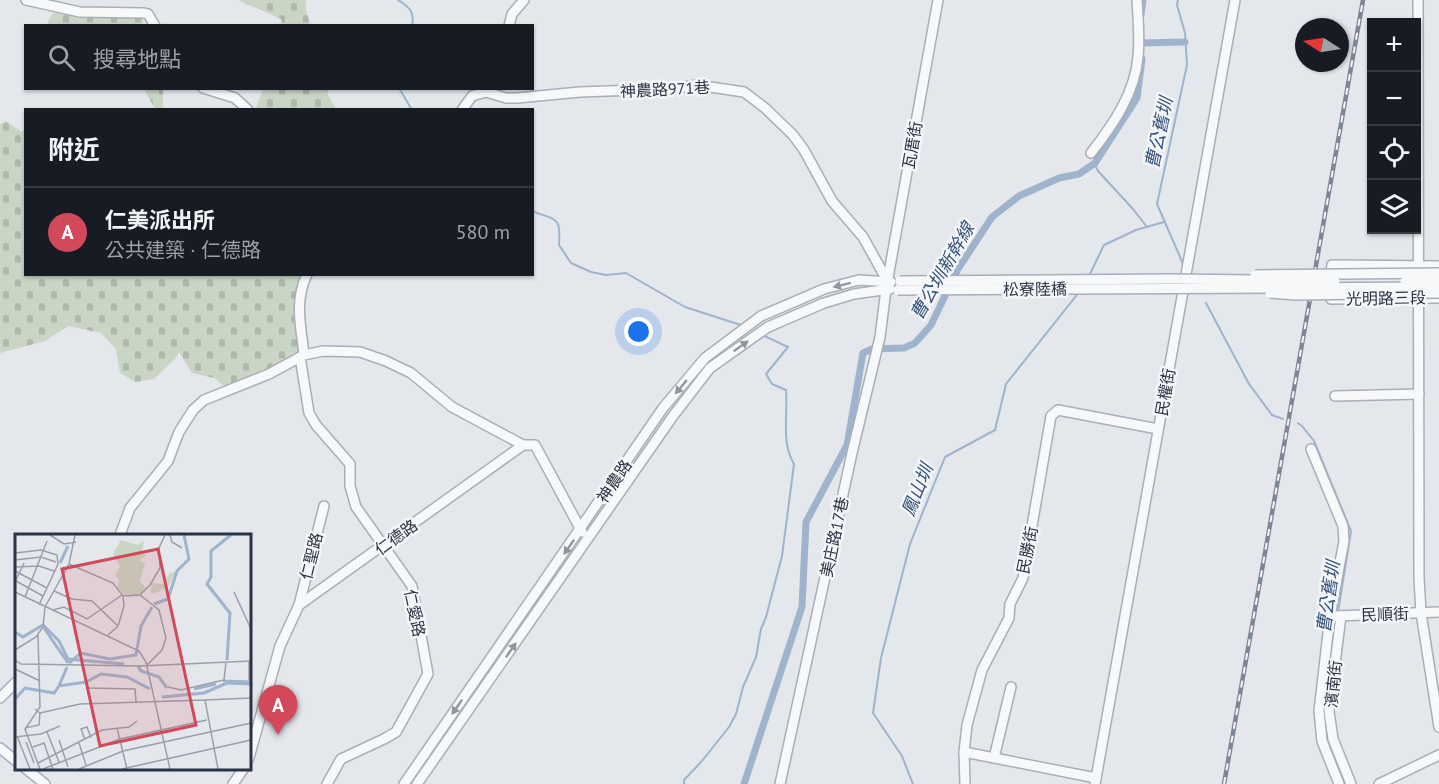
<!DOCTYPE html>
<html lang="zh-TW">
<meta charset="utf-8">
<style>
body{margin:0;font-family:"PT Sans","Noto Sans TC",sans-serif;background:#20242c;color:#f1f3f6}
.controls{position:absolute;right:18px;top:18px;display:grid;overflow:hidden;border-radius:0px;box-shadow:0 2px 4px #0004}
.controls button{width:54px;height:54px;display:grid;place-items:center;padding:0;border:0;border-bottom:2px solid #363941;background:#171b24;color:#f1f3f6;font:30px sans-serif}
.compass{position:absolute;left:1295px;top:18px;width:54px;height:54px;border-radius:50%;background:#171b24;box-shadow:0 2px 4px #0004;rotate:282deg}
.you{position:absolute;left:639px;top:332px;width:21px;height:21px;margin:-15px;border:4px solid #fff;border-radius:50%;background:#1a73e8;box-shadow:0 0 0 9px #1a73e833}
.badge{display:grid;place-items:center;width:39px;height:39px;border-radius:50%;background:#d1495b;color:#fff;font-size:20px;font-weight:700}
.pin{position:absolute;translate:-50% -50px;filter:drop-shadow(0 2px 3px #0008)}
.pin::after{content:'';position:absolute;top:32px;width:21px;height:18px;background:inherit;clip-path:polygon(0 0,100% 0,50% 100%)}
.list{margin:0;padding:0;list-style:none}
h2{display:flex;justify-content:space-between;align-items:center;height:78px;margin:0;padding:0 24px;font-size:26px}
h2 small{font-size:20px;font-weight:400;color:#9ea1a6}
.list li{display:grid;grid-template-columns:39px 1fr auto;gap:18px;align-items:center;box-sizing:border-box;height:90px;padding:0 24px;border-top:2px solid #363941}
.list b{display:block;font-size:22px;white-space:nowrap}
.list p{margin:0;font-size:20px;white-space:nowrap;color:#9ea1a6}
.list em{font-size:20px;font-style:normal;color:#9ea1a6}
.icon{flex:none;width:33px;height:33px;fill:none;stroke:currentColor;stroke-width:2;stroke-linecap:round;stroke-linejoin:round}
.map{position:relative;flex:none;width:1439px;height:784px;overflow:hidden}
.search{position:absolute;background:#171b24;box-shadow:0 2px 4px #0004;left:24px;top:24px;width:510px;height:66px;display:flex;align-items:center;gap:15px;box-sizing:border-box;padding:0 21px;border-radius:0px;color:#9ea1a6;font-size:22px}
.panel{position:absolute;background:#171b24;box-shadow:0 2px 4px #0004;left:24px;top:108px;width:510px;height:168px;border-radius:0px}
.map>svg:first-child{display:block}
.cemetery{fill:url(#cemetery-stones)}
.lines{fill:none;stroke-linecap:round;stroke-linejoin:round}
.stream{stroke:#9fb4cc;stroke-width:2}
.canal{stroke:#9fb4cc;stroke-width:7}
.minor-casing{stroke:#a9aeb7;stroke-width:12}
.minor{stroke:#f7f8fa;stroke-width:9}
.rail-casing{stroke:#7d8696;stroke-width:4.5}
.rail{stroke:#f4f6f9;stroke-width:2;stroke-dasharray:7;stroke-linecap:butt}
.minor-bridge-casing{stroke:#a9aeb7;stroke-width:12;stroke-linecap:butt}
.minor-bridge{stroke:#f7f8fa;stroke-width:9}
.oneway{fill:#9196a0}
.labels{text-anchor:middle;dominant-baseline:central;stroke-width:5;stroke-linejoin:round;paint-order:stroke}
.street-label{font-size:16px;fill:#2b3445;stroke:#f4f6f9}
.water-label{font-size:18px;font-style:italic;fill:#34527a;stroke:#f4f6f9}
.inset-river{fill:none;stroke:#9fb4cc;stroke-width:3}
.inset-road{fill:none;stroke:#9a9fa9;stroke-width:1.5}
.view{fill:#d1495b;fill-opacity:0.15;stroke:#d1495b;stroke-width:3}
.inset-edge{fill:none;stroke:#2b3445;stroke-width:3}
</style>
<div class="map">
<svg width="1439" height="784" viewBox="0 0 1439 784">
<defs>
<pattern id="cemetery-stones" width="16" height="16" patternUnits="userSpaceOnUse" patternTransform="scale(1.5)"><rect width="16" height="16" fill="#c9d6c5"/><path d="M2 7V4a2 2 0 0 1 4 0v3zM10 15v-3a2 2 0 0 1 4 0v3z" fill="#adb8ab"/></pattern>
</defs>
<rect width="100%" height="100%" fill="#e4e7ec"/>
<g class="cemetery">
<polygon points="238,0 306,0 306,9 310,25 282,25 281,19"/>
<polygon points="53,13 144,17 142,26 46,26"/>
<polygon points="329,88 327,93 336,109 256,108 263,89"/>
<polygon points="144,89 163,89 163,109 155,109"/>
<polygon points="6,121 22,132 25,127 26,274 315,275 304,285 303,348 276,366 227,388 214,378 192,373 179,352 176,358 154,379 135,382 120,373 116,349 101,333 68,326 45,341 0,353 0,124"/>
</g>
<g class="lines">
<g class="stream">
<path d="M398,0C409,7 415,11 412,26"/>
<polyline points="1178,0 1177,5 1185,33 1187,65 1157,204 1184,266"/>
<polyline points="399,88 412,110"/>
<polyline points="1094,163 1098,171 1133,209 1147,227"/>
<path d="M532,211C557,221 561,216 559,245L571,263L591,272L606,275L626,273L685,307L744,326"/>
<polyline points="1089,276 1104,245 1136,230 1164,222"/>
<polyline points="1206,303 1249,384 1272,415 1283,419"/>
<polyline points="1298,423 1302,426 1314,441 1351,531 1338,612"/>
<path d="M684,784V780L702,761L729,727L736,714L743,687L756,657L761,629L766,617L782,556L794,464C781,443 788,415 786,390L772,384L766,374L788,347L762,335"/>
<polyline points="913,784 902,756 873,713 881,658 910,544 945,457 995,430 1006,384 1080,291"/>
</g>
<g class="canal">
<polyline points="1141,15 1143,0"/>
<polyline points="1141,43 1185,42"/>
<polyline points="744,784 802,607 806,522 847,445 863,353 872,349 904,348 915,343 931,325 958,269 992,217 1019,196 1059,178 1079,174 1095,163 1137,98 1142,59"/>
</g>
<defs>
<g id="minor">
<polyline points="26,0 80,12 144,13 148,14 155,26"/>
<polyline points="1418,0 1419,578 1421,613 1439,727"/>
<polyline points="509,26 512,14 524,0"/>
<polyline points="203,88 235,98 248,110"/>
<polyline points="462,110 472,96 486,92 506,98 517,98 580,92 635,90 649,92 697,85 744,92 765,108 793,135 804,150 832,201 863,237 888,282"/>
<path d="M1091,153C1113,125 1135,93 1138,57C1140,38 1138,19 1137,0"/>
<polyline points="1439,266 1332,265 1328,292 1331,299 1439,298"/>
<path d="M304,355C301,325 294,303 307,274"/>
<polyline points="300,357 309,413 316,425 350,464 350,486 356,507 412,586 428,674 396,732 384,739 341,759 327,784"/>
<polyline points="1335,396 1419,394"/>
<polyline points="1311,449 1343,526 1344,541 1330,616 1319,711 1322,741 1339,784"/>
<polyline points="120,535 130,508 168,461 179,432 193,410 204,400 269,374 304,355 323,351 360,352 386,361 411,373 452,407 523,445"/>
<polyline points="299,605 324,506"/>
<polyline points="1336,616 1439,612"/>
<polyline points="1341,616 1329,711 1333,739 1351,784"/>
<polyline points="0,698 16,682"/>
<polyline points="0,748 16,761"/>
<polyline points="964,752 1096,778"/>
<polyline points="249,758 280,646 299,605 523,445 535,445 582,532"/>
<polyline points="994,758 1011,687"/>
<polyline points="25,768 45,784"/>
<polyline points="233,784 244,768"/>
<polyline points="404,784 663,408 705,358 761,316 824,289 859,280 891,282"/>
<polyline points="417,784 673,416 710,368 768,327 824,303 854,294 890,289"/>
<polyline points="780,784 852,453 880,337 886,289 938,0"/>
<polyline points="965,784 964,752 967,725 982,670 1009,618 1010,604 1023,578 1051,416 1058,410 1158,429"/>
<polyline points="1095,784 1235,0"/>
<polyline points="1379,784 1439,755"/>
</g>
</defs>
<use href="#minor" class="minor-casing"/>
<use href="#minor" class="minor"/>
<defs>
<polyline id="rail" points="1224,784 1363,0"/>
</defs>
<use href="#rail" class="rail-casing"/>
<use href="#rail" class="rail"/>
<defs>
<g id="minor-bridge">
<polyline points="1255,275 1439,273"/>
<polyline points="900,281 1173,279 1335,281"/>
<polyline points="1405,281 1439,280"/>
<polyline points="898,290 1439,287"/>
<polyline points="1270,293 1295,295 1439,293"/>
</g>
</defs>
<use href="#minor-bridge" class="minor-bridge-casing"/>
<use href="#minor-bridge" class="minor-bridge"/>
</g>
<defs><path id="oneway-solid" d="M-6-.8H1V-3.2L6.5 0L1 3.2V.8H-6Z" transform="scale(1.5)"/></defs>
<g class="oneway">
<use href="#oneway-solid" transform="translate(842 285) rotate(166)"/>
<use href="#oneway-solid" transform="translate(741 346) rotate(-35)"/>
<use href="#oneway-solid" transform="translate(681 387) rotate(130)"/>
<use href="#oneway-solid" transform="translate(569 547) rotate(125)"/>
<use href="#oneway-solid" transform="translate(511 650) rotate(-55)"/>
<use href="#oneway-solid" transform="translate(457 707) rotate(125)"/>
</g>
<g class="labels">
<g class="street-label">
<text transform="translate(665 89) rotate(-3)">神農路971巷</text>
<text transform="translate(912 145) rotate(-80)">瓦厝街</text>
<text transform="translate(1035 289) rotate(-1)">松寮陸橋</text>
<text transform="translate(1386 298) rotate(-1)">光明路三段</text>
<text transform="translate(1165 392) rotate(-80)">民權街</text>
<text transform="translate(614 481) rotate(-56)">神農路</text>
<text transform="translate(396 537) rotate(-36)">仁德路</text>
<text transform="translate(834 537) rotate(-78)">美庄路17巷</text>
<text transform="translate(1027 550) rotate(-79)">民勝街</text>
<text transform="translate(311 556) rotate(-76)">仁聖路</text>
<text transform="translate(415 613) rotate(78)">仁愛路</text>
<text transform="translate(1385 614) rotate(-2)">民順街</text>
<text transform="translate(1333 684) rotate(-84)">濱南街</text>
</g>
<g class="water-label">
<text transform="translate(1159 133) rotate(-78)">曹公舊圳</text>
<text transform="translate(942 271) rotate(-60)">曹公圳新幹線</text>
<text transform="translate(917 490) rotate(-68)">鳳山圳</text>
<text transform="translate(1328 597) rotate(-82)">曹公舊圳</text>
</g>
</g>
<g transform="translate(15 534)">
<rect width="236" height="236" fill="#e4e7ec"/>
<path d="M106,6L123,11L129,7L127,17L131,22L124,26L130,29L125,47L131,54L125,62L109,61L102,53L104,46L100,41L105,32L98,20ZM161,38L153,53L138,60L135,57L137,49L148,50L155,39Z" fill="#c9d6c5"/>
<path class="inset-river" d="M45,29L53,12M139,70L153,65L162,37L174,25L169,1M29,94L53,129M0,98L8,103L28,91L44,107L53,125L109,130M212,126L215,79L192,50L196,43V17L216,1M54,129L66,119L95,125L121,121L126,92L137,73M123,132L126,137L144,143L152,154M52,133L44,152L71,148L86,140L112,143L135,155M208,147L236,148M179,155L201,150M147,163L189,159L212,149L236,150M0,165L10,154L39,159L44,152"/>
<path class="inset-road" d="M35,1L49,10L61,8M155,1L157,8L167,14M0,19L26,16L42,21L43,30L24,71M0,26L26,23L41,28M54,30L98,49L108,62L109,72L103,92L93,101M0,33L24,32L39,37M0,37L32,54M1,47L28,62M0,48L9,29M39,57L57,65L77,67L102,91M0,58L124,117L131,128L155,235M219,58L236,95M125,61L144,76L151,104L147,116L132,131M108,62L125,61L135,51L145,34L144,14L150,1M10,63L32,7M38,76L49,73L72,85L107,61M23,100L25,173L10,195L25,235M0,116L21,103L28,93L30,73L54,30L60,1M0,126L6,130L125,132L236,127M234,127V146M0,135L25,147M153,153L166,156L209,146L211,128M71,154L120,155L121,168M20,175L25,179L65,170L190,166M10,194L24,191L25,178M102,194L112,235M32,198L44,228M2,202L15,235M0,203L26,200L45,192M44,206L53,233M70,206L66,195L72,193L76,204M11,208L19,229M64,209L71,231M18,213L29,209L38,235M23,229L87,196L114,193L122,187M28,235L105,205L192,186M64,235L108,217L236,189M107,235L236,206M203,235L190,166L236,164"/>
<path class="view" d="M143,15L181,191L85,212L47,35Z"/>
<rect width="236" height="236" class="inset-edge"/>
</g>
</svg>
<div class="controls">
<button>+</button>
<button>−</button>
<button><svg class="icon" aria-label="locate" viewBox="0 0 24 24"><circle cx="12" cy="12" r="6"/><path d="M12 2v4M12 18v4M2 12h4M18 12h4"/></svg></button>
<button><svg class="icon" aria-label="layers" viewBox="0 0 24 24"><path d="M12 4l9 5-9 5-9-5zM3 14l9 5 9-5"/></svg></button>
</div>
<svg class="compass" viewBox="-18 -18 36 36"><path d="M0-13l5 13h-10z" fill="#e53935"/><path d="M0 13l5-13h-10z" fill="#9ea1a6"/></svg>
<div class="you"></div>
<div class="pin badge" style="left:278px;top:735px">A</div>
<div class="search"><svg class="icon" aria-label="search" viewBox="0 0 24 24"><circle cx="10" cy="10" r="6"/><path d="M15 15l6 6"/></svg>搜尋地點</div>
<section class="panel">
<h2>附近<small></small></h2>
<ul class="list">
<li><span class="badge">A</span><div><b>仁美派出所</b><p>公共建築 · 仁德路</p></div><em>580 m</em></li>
</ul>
</section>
</div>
